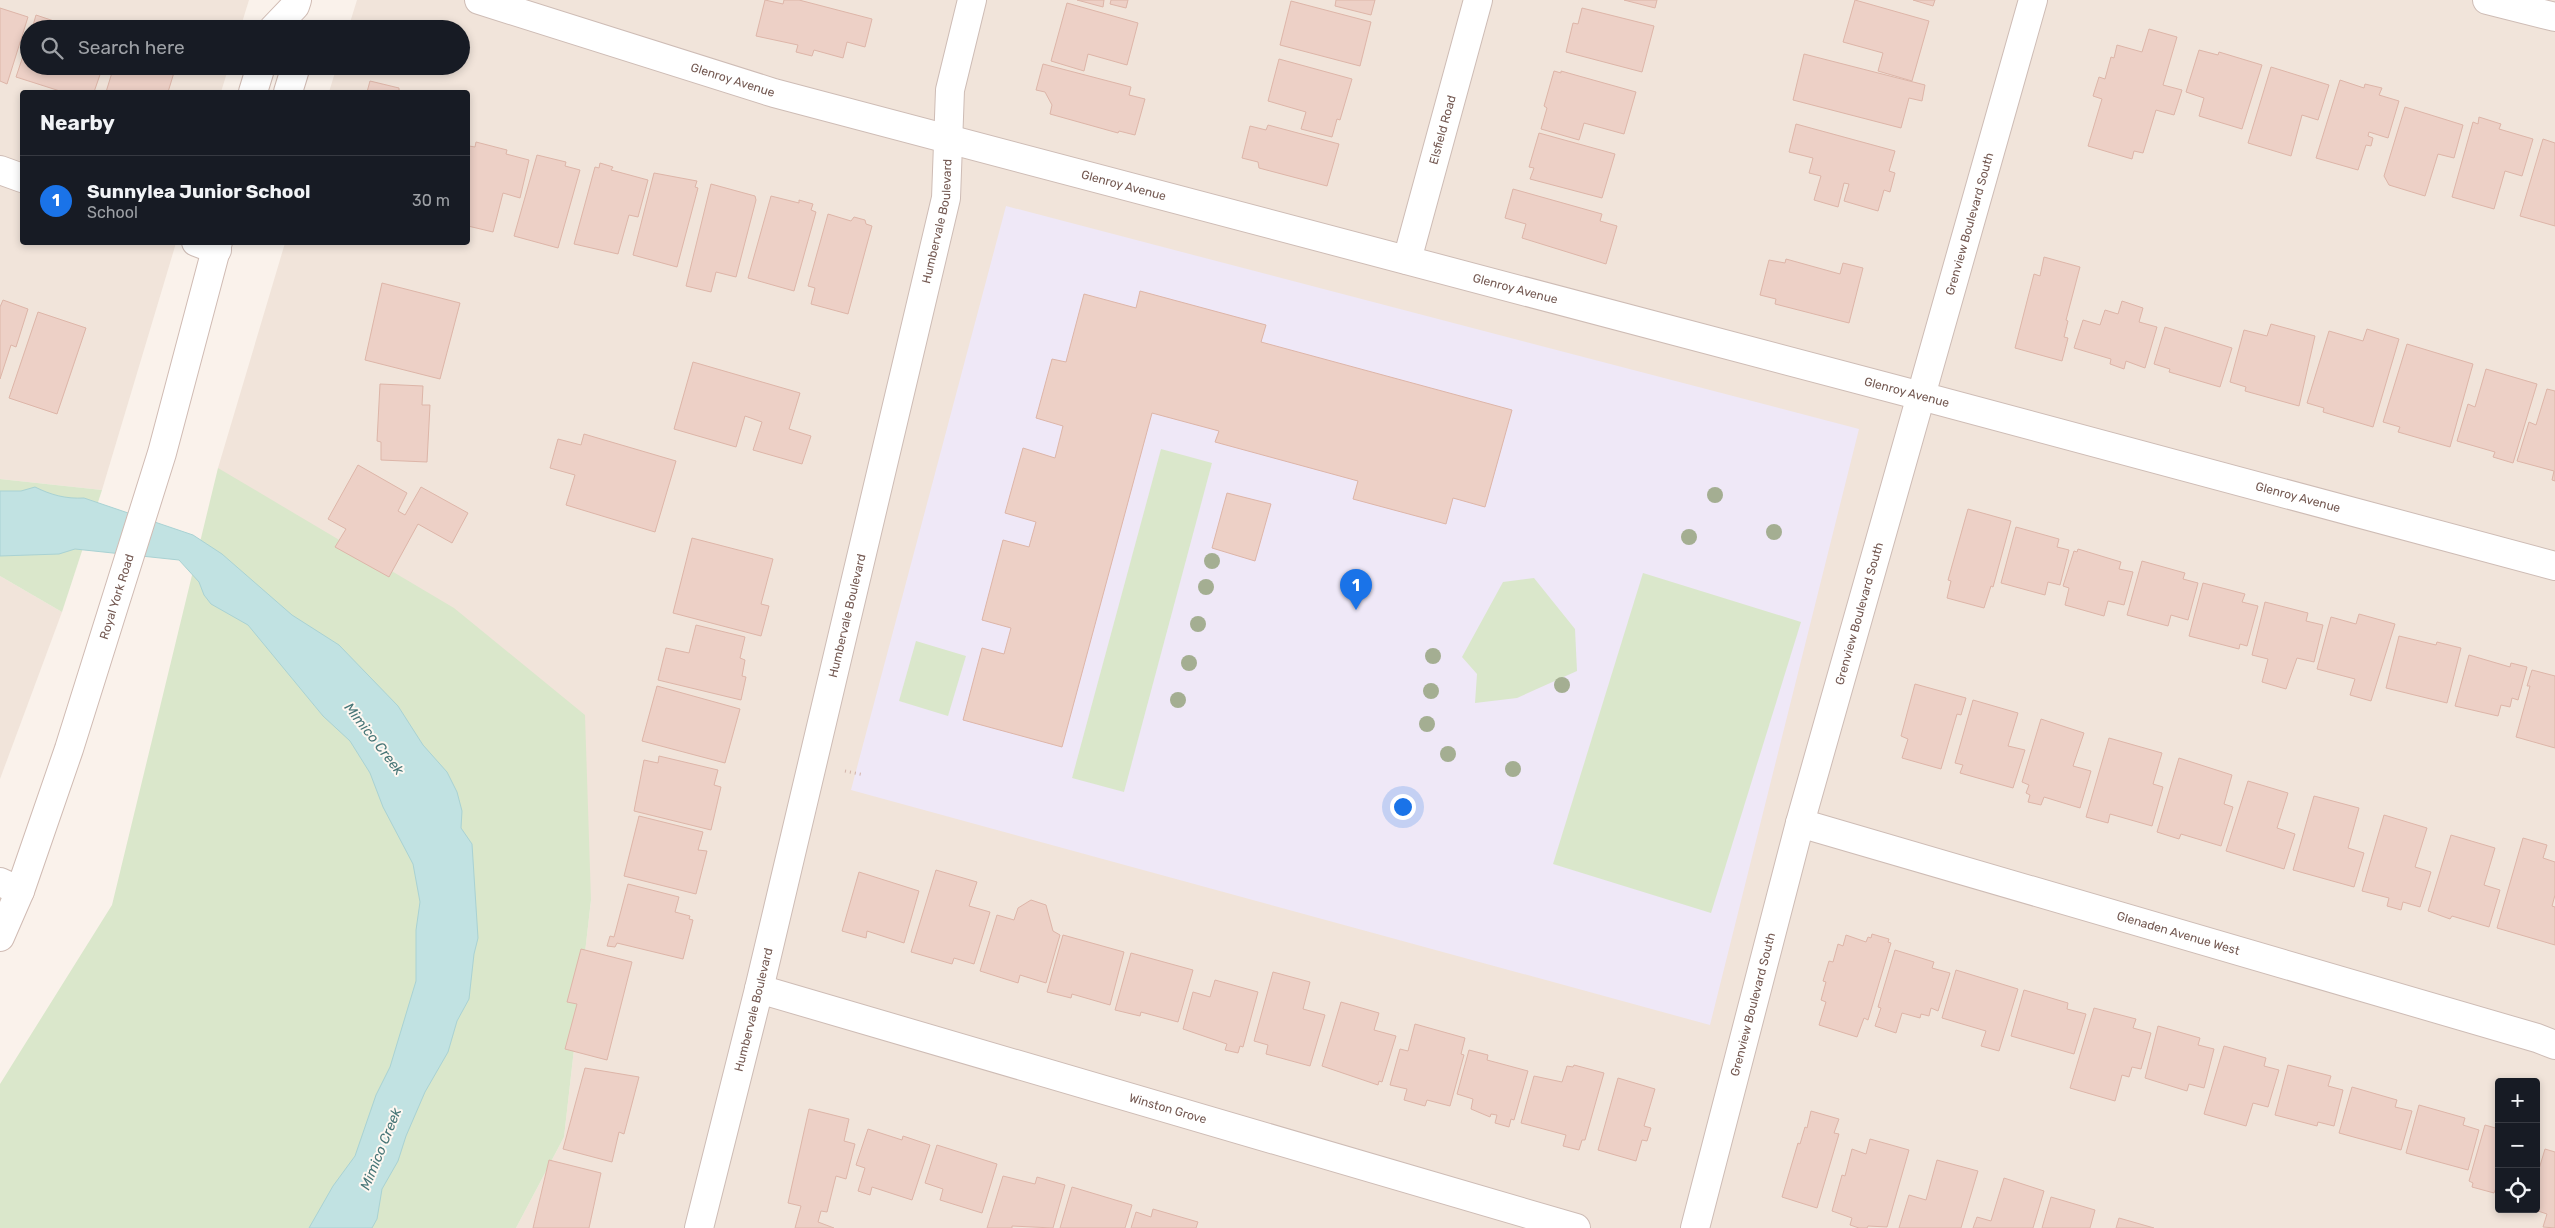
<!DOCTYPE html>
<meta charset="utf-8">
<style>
body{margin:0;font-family:Rubik,sans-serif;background:#20242c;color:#f1f3f6}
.controls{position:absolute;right:15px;bottom:15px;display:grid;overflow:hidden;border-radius:5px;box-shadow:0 2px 8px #0003}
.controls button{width:45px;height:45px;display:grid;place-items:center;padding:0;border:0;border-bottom:1px solid #363941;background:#171b24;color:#f1f3f6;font:25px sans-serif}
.you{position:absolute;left:1402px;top:806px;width:18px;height:18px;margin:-12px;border:4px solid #fff;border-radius:50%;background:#1a73e8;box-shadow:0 0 0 8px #1a73e833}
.badge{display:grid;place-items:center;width:32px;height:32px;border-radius:50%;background:#1a73e8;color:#fff;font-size:16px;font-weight:700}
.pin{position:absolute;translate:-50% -41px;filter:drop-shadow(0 1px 2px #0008)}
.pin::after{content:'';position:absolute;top:26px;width:18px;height:15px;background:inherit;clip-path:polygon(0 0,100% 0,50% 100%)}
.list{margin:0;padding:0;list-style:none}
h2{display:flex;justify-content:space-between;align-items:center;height:65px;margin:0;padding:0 20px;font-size:21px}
h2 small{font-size:16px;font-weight:400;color:#9ea1a6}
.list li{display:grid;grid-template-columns:32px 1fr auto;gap:15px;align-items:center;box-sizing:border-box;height:90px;padding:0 20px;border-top:1px solid #363941}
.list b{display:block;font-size:19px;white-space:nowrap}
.list p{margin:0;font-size:16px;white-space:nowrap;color:#9ea1a6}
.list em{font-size:16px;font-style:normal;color:#9ea1a6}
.icon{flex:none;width:28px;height:28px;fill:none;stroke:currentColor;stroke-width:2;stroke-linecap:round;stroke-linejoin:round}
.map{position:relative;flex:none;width:2555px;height:1228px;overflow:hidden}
.search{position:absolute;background:#171b24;box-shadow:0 2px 8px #0003;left:20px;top:20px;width:450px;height:55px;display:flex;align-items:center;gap:12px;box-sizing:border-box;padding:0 18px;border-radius:28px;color:#9ea1a6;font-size:19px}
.panel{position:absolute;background:#171b24;box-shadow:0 2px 8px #0003;left:20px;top:90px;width:450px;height:155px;border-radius:5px}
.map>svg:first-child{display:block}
.residential{fill:#f1e4da;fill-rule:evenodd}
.education{fill:#efe8f7}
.green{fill:#dae7cb}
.water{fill:#c1e2e2;stroke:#a9d2d3}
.building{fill:#edd0c6;stroke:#ddb5a8}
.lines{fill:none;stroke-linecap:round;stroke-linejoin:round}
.street-casing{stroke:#cebcb5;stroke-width:30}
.secondary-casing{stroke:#d0bbb3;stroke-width:30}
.path{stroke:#d2b3a9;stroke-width:3;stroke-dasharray:1 4;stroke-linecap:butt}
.street{stroke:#fff;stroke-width:28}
.secondary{stroke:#fff;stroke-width:28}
.tree{fill:#a4ae92}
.labels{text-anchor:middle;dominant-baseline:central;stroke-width:4;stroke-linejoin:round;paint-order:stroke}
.street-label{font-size:12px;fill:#735851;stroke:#fdf7f1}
.water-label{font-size:14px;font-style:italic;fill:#467576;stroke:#fdf7f1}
</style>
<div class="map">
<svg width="2555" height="1228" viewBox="0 0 2555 1228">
<rect width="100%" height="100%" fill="#faf2eb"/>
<g class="residential">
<polygon points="0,0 249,0 240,29 29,29 29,66 229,66 221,92 22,92 22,242 176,243 102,490 0,479"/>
<path d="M357,0H2555V1228H516L564,1137L591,900L218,468L285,243L468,242V92H329L337,66H461V29H348ZM2499,1082H2536V1209H2499Z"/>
<polygon points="0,576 62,612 0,779"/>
</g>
<polygon class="education" points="1006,206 1859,429 1710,1025 851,790"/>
<g class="green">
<polygon points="1161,449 1212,463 1124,792 1072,778"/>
<polygon points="218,468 454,608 585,715 591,900 564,1137 516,1228 0,1228 0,1084 112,905"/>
<polygon points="0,479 102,490 62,612 0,576"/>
<polygon points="1643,573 1801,622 1711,913 1553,864"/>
<polygon points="1534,578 1575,629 1577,671 1517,698 1475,703 1477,674 1462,657 1503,582"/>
<polygon points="916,641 966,656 948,716 899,701"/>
</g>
<path class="water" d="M35,487C51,495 66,499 84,498L193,535L222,554L292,615L339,645L398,706L423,745L447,772L457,792L462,811L461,828L472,844L478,938L474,954L469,999L457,1021L448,1052L425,1092L406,1136L398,1161L382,1189L377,1219L372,1228H309L333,1186L355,1156L376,1095L390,1067L416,981V930L420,902L413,864L383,807L370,773L350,741L323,716L248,625L211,604L204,595L199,582L179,560L75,549L59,554L0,556V491H21Z"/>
<g class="building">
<polygon points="765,0 783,4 784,0 799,0 872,19 865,47 847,42 843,58 814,50 812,56 796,52 798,45 756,36"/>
<polygon points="1077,0 1104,0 1103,7"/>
<polygon points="1111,0 1128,0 1126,8 1110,4"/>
<polygon points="1336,0 1375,0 1371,15 1335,6"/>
<polygon points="1624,0 1657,0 1655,8"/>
<polygon points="1855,0 1929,21 1912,81 1878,71 1883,53 1843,42"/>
<polygon points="1913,0 1935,0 1933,6"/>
<polygon points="1291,1 1371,22 1360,66 1280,45"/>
<polygon points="1067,3 1138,23 1127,65 1088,54 1084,71 1051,61"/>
<polygon points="0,8 28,17 7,84 0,81"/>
<polygon points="1582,8 1654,26 1642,72 1566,52 1573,23 1578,24"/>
<polygon points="36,15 78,29 32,29"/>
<polygon points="2149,29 2177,37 2163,85 2182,90 2174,115 2156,110 2143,153 2134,151 2132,159 2088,146 2102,99 2093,96 2099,77 2105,79 2111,57 2114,58 2117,45 2142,52"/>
<polygon points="29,38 29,66 103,66 94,92 63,92 16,77"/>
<polygon points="2199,50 2218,55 2219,52 2262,65 2242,129 2199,116 2204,98 2186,92"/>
<polygon points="1804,54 1925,85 1922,101 1909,98 1901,128 1793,100"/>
<polygon points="1279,59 1352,79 1340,120 1337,119 1332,137 1301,129 1306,112 1268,101"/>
<polygon points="1043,64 1131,87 1129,95 1145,99 1135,135 1119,131 1118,133 1050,114 1052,105 1045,92 1036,90"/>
<polygon points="114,66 176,66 168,92 106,92"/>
<polygon points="2271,67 2329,85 2318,120 2302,115 2291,156 2248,143"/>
<polygon points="1554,71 1561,73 1561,71 1636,92 1624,134 1584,123 1579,140 1541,129 1547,108 1544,106"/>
<polygon points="2340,80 2364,88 2365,84 2382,88 2379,95 2399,101 2388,138 2369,132 2368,136 2373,138 2371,146 2366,145 2358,170 2316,158"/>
<polygon points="370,81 399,88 399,90 405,92 367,92"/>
<polygon points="2405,107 2463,125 2454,158 2438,154 2425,196 2389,185 2384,176"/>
<polygon points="2479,117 2501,124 2499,129 2533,139 2522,176 2505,171 2494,209 2452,197 2473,122 2478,124"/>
<polygon points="1796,124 1895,151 1889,171 1895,173 1890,192 1884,190 1878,211 1844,201 1849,184 1844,183 1838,207 1814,200 1821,176 1809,173 1813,158 1789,152"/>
<polygon points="1268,125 1339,144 1327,186 1259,168 1258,162 1242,158 1250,126 1266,130"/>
<polygon points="1539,133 1615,154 1602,198 1530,179 1534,168 1529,167"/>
<polygon points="2543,139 2555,143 2555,226 2520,216"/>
<polygon points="476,142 507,150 506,154 529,160 520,198 503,193 493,232 468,226 468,153 469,146 475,147"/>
<polygon points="537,155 566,162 565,166 580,170 558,248 514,236"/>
<polygon points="600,163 613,167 611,170 648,180 638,217 629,215 618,254 574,244 595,167 599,168"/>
<polygon points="654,173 697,181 695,187 698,188 677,267 633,255"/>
<polygon points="711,184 755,196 756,200 736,277 716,272 711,292 686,286"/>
<polygon points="1513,189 1602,214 1600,221 1617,226 1606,264 1522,238 1526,224 1505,218"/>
<polygon points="771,196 799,203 799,200 813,204 811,210 816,212 794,291 748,278"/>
<polygon points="828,214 851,221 854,217 865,220 866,224 872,226 848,314 811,304 815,288 808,286"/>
<polygon points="2044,257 2080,267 2066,320 2068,321 2064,337 2068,338 2062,361 2015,348 2034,274 2040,276"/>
<polygon points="1786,259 1840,274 1843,263 1863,268 1849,323 1775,304 1776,299 1760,295 1769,260 1785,263"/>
<polygon points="382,283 460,303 440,379 365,360"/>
<polygon points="1140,291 1266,325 1261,342 1512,410 1485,507 1453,498 1446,524 1353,499 1358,481 1215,442 1219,431 1152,413 1062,747 963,720 982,648 1004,654 1011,628 982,620 1003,540 1029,547 1036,522 1005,513 1023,448 1055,458 1063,426 1036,418 1052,359 1066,362 1084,294 1136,308"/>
<polygon points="3,300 28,309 16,347 11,345 0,379 0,307"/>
<polygon points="2122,301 2143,308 2139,322 2157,327 2145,368 2126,361 2124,369 2110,364 2111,359 2074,348 2083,320 2100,325 2105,310 2118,314"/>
<polygon points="38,312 86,328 57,414 9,398"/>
<polygon points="2271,324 2315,336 2299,406 2245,391 2246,387 2230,382 2244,330 2267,336"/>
<polygon points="2165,327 2232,348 2220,387 2169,372 2170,369 2154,364"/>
<polygon points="2367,329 2399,339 2373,427 2323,412 2324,408 2307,403 2329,331 2363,341"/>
<polygon points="2407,344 2473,364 2450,447 2398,432 2400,427 2383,422"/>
<polygon points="693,362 800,393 789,429 811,436 802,464 753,450 762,422 745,416 736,447 674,429"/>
<polygon points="2486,369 2537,384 2513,463 2493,457 2495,452 2457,441 2468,404 2475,407"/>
<polygon points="380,384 423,386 422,405 430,405 427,462 381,460 381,442 377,441"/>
<polygon points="2547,389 2555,391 2555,481 2552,480 2554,471 2517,461 2529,422 2536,425"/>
<polygon points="584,434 676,461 655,532 566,505 575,475 550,468 558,439 581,445"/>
<polygon points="358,465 407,493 398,511 405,515 421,487 468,513 452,543 418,524 389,577 335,547 346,529 328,519"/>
<polygon points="1227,493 1271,504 1255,561 1212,548"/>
<polygon points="1968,509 2011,521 1993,587 1991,586 1984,608 1947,598 1951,581 1948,580"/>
<polygon points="2016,527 2059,539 2057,547 2069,550 2060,585 2048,582 2045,595 2001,583"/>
<polygon points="692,538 773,559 761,604 769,606 761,636 673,613"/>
<polygon points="2078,549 2121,562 2119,569 2133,572 2124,605 2108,601 2104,616 2065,605 2069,588 2063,586 2074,551 2077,552"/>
<polygon points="2142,561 2185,573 2183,579 2198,583 2188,620 2171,615 2168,626 2127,615"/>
<polygon points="2203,583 2245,594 2242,602 2258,606 2247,646 2240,644 2239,649 2189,636"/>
<polygon points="2265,602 2308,613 2306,621 2323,625 2314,662 2297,658 2286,689 2262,682 2268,659 2252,655"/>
<polygon points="2359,614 2395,624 2371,701 2350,695 2355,679 2317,669 2331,617 2356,624"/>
<polygon points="696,625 745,637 740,658 745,660 742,676 746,677 741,700 658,680 666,648 689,653"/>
<polygon points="2399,636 2436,645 2437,642 2461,648 2447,703 2386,688"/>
<polygon points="2469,655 2510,667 2511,663 2527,667 2518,700 2512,698 2510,707 2501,705 2498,716 2455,706"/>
<polygon points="2532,670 2555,676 2555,748 2516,737 2530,686 2527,686"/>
<polygon points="1915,684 1966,698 1961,715 1957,714 1941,769 1902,758 1908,739 1901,736"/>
<polygon points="657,686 740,709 725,763 642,741"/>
<polygon points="1973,700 2018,713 2008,746 2025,750 2013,788 1960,773 1963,765 1955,763"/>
<polygon points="2041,719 2084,733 2073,766 2091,771 2080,808 2044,797 2041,805 2028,802 2030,795 2026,793 2029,785 2022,782"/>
<polygon points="2109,738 2162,753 2153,784 2163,787 2152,826 2110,814 2108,823 2086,817"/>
<polygon points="659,756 718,770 714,785 721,787 711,830 634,811 644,760 658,763"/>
<polygon points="2179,758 2232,775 2224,804 2233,807 2221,846 2181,834 2179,839 2157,832"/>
<polygon points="2248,781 2288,793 2277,828 2295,834 2284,869 2226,851"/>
<polygon points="2314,796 2359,808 2348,848 2364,853 2354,887 2293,870"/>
<polygon points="2384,815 2427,828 2415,867 2431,872 2420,907 2403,902 2401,910 2387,906 2389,898 2362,891"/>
<polygon points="639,816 703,832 698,850 707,851 696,894 624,876"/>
<polygon points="2451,835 2495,848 2484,885 2500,890 2489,927 2452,916 2450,919 2428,911"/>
<polygon points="2523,838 2547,845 2543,858 2555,862 2555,895 2552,906 2555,907 2555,945 2497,928"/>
<polygon points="936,870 977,882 969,906 990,912 974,964 954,958 952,964 911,952"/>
<polygon points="859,872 919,891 904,943 867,931 866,938 842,931"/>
<polygon points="628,884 679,897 675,912 690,916 689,919 693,920 683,959 617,943 615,947 607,946 610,936 614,937"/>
<polygon points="1031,900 1046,905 1053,931 1060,935 1046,983 1020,975 1018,983 980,971 997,915 1014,920 1018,908"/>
<polygon points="1872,934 1889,939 1888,942 1891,943 1868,1020 1864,1018 1857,1037 1819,1025 1826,1002 1821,1000 1826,982 1823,981 1829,961 1833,962 1838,944 1843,946 1846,935 1866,942 1868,937 1871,938"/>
<polygon points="1063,935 1124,952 1110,1005 1072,994 1071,998 1047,992"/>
<polygon points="581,949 632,962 607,1060 565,1049 577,1004 567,1002"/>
<polygon points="1895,950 1934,962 1932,968 1950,973 1938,1011 1931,1008 1929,1016 1921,1014 1920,1018 1902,1013 1896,1033 1875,1026 1881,1008 1878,1007"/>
<polygon points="1131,953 1193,970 1178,1022 1141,1012 1140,1016 1115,1010"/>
<polygon points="1956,970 2018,989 1999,1051 1981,1046 1986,1031 1942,1018"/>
<polygon points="1273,972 1310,982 1303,1009 1325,1015 1310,1066 1266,1054 1268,1045 1254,1041"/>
<polygon points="1215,980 1258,992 1243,1047 1240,1046 1238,1053 1225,1050 1227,1044 1183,1029 1193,992 1210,997"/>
<polygon points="2024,990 2068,1003 2067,1009 2086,1014 2074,1054 2011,1036"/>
<polygon points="1341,1002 1379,1013 1374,1030 1396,1036 1382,1082 1379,1081 1378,1085 1322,1066"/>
<polygon points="2094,1008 2136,1019 2133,1028 2151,1033 2141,1069 2132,1067 2129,1077 2122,1075 2115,1101 2070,1088"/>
<polygon points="1415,1024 1465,1038 1461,1054 1464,1055 1450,1106 1427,1100 1425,1106 1404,1100 1407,1089 1390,1085 1400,1049 1408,1051"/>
<polygon points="2158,1026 2200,1038 2198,1045 2214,1049 2204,1088 2189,1084 2187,1091 2145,1078"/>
<polygon points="2224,1046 2266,1058 2264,1066 2279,1070 2268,1107 2253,1103 2246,1126 2204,1114"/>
<polygon points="1469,1050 1488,1055 1487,1060 1528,1071 1514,1120 1511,1119 1509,1127 1495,1123 1497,1115 1491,1114 1490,1117 1471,1109 1473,1099 1457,1094"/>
<polygon points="1574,1065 1604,1073 1585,1140 1582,1140 1579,1150 1563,1146 1566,1135 1521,1123 1534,1076 1562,1082 1567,1066 1573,1067"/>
<polygon points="2288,1065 2331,1076 2328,1086 2343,1090 2334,1126 2318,1122 2317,1126 2275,1115"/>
<polygon points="585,1068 639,1077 624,1134 619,1132 612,1162 563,1149"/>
<polygon points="1618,1078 1655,1089 1644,1126 1651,1128 1647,1141 1642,1140 1636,1161 1598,1150"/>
<polygon points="2352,1087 2397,1100 2395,1107 2412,1111 2401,1150 2339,1133"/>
<polygon points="2419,1105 2465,1118 2463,1125 2479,1130 2468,1170 2406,1153"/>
<polygon points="809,1109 849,1119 844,1141 855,1144 846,1179 836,1176 827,1212 821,1211 818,1222 834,1228 795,1228 801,1206 788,1203"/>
<polygon points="1811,1111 1839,1119 1834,1133 1839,1134 1817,1208 1782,1197 1798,1143 1800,1144 1805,1127 1807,1128"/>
<polygon points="2485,1125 2499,1129 2499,1189 2496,1188 2494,1193 2472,1187 2473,1183 2469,1181"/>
<polygon points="868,1129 902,1140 903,1136 930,1145 912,1200 872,1187 870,1195 858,1191 865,1168 856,1165"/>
<polygon points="1870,1139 1909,1150 1887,1227 1868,1226 1867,1228 1859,1228 1850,1225 1852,1218 1832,1211 1842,1175 1845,1176 1852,1149 1866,1154"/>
<polygon points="937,1145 997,1164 982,1213 940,1200 943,1189 925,1183"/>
<polygon points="2545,1149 2555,1152 2555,1228 2543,1227 2547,1214 2532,1209 2536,1209 2536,1179"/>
<polygon points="549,1160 601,1173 589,1228 533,1228"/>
<polygon points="1937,1160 1978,1171 1961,1228 1899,1228 1909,1195 1926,1200"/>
<polygon points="1003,1176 1035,1184 1037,1177 1065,1185 1053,1228 1012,1226 1012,1228 987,1228"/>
<polygon points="2004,1178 2044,1191 2033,1228 1973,1228 1977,1217 1991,1221"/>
<polygon points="1072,1187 1132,1205 1125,1228 1060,1228"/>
<polygon points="2051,1197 2095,1210 2090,1228 2042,1228"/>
<polygon points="1153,1209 1198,1222 1196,1228 1131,1228 1136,1212 1151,1217"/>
<polygon points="2119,1218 2154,1228 2116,1228"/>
</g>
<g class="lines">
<defs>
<g id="street">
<path id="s1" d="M479,0L774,93L1921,396L2555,566"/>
<polyline points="2487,0 2555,17"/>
<polyline points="0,170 22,178"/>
<polyline points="196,242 217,250"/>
<path id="s2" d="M1407,260L1478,0"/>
<path id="s3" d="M1800,823L2537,1038L2555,1045"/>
<polyline points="0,882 20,891"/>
<path id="s4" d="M759,989L1576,1228"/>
<path id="s5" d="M699,1228L759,989L946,198L950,90L972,0"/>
<path id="s6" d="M1695,1228L1800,823L2033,0"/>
</g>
<g id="secondary">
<polyline points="273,29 295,6 297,0"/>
<polyline points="253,92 261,66"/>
<polyline points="288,92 296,66"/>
<path id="s7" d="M0,937L20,891L69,749L162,453L218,242"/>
</g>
</defs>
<use href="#street" class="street-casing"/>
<use href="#secondary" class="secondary-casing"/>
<polyline class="path" points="845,771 864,775"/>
<use href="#street" class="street"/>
<use href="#secondary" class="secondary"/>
</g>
<g class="tree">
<circle cx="1715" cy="495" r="8"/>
<circle cx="1774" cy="532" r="8"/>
<circle cx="1689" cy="537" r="8"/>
<circle cx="1212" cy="561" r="8"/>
<circle cx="1206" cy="587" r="8"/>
<circle cx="1198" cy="624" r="8"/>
<circle cx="1433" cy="656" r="8"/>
<circle cx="1189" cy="663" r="8"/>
<circle cx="1562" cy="685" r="8"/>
<circle cx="1431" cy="691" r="8"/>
<circle cx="1178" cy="700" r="8"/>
<circle cx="1427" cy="724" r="8"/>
<circle cx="1448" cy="754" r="8"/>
<circle cx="1513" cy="769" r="8"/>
</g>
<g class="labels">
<g class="street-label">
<text stroke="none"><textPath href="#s1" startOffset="266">Glenroy Avenue</textPath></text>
<text stroke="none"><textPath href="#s2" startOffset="135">Elsfield Road</textPath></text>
<text stroke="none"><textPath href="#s1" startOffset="671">Glenroy Avenue</textPath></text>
<text stroke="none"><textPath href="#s5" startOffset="1035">Humbervale Boulevard</textPath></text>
<text stroke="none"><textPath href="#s6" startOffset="1041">Grenview Boulevard South</textPath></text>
<text stroke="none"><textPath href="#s1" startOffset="1076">Glenroy Avenue</textPath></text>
<text stroke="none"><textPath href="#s1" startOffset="1481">Glenroy Avenue</textPath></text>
<text stroke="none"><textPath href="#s1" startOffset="1886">Glenroy Avenue</textPath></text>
<text stroke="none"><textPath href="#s7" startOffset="360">Royal York Road</textPath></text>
<text stroke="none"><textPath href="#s6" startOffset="636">Grenview Boulevard South</textPath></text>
<text stroke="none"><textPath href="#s5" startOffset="630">Humbervale Boulevard</textPath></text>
<text stroke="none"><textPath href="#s3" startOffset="394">Glenaden Avenue West</textPath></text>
<text stroke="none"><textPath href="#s6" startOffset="231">Grenview Boulevard South</textPath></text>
<text stroke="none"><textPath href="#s5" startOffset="225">Humbervale Boulevard</textPath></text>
<text stroke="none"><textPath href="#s4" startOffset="426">Winston Grove</textPath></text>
</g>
<g class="water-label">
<text transform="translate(374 739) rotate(52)">Mimico Creek</text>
<text transform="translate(381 1149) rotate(-68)">Mimico Creek</text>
</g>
</g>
</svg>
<div class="controls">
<button>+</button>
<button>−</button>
<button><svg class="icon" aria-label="locate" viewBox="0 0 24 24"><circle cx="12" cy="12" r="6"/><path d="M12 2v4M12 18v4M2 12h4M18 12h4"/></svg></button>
</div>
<div class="you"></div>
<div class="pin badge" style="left:1356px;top:610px">1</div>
<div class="search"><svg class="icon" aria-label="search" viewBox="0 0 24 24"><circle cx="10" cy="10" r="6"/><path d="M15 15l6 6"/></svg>Search here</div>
<section class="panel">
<h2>Nearby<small></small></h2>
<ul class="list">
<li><span class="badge">1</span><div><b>Sunnylea Junior School</b><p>School</p></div><em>30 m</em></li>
</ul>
</section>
</div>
